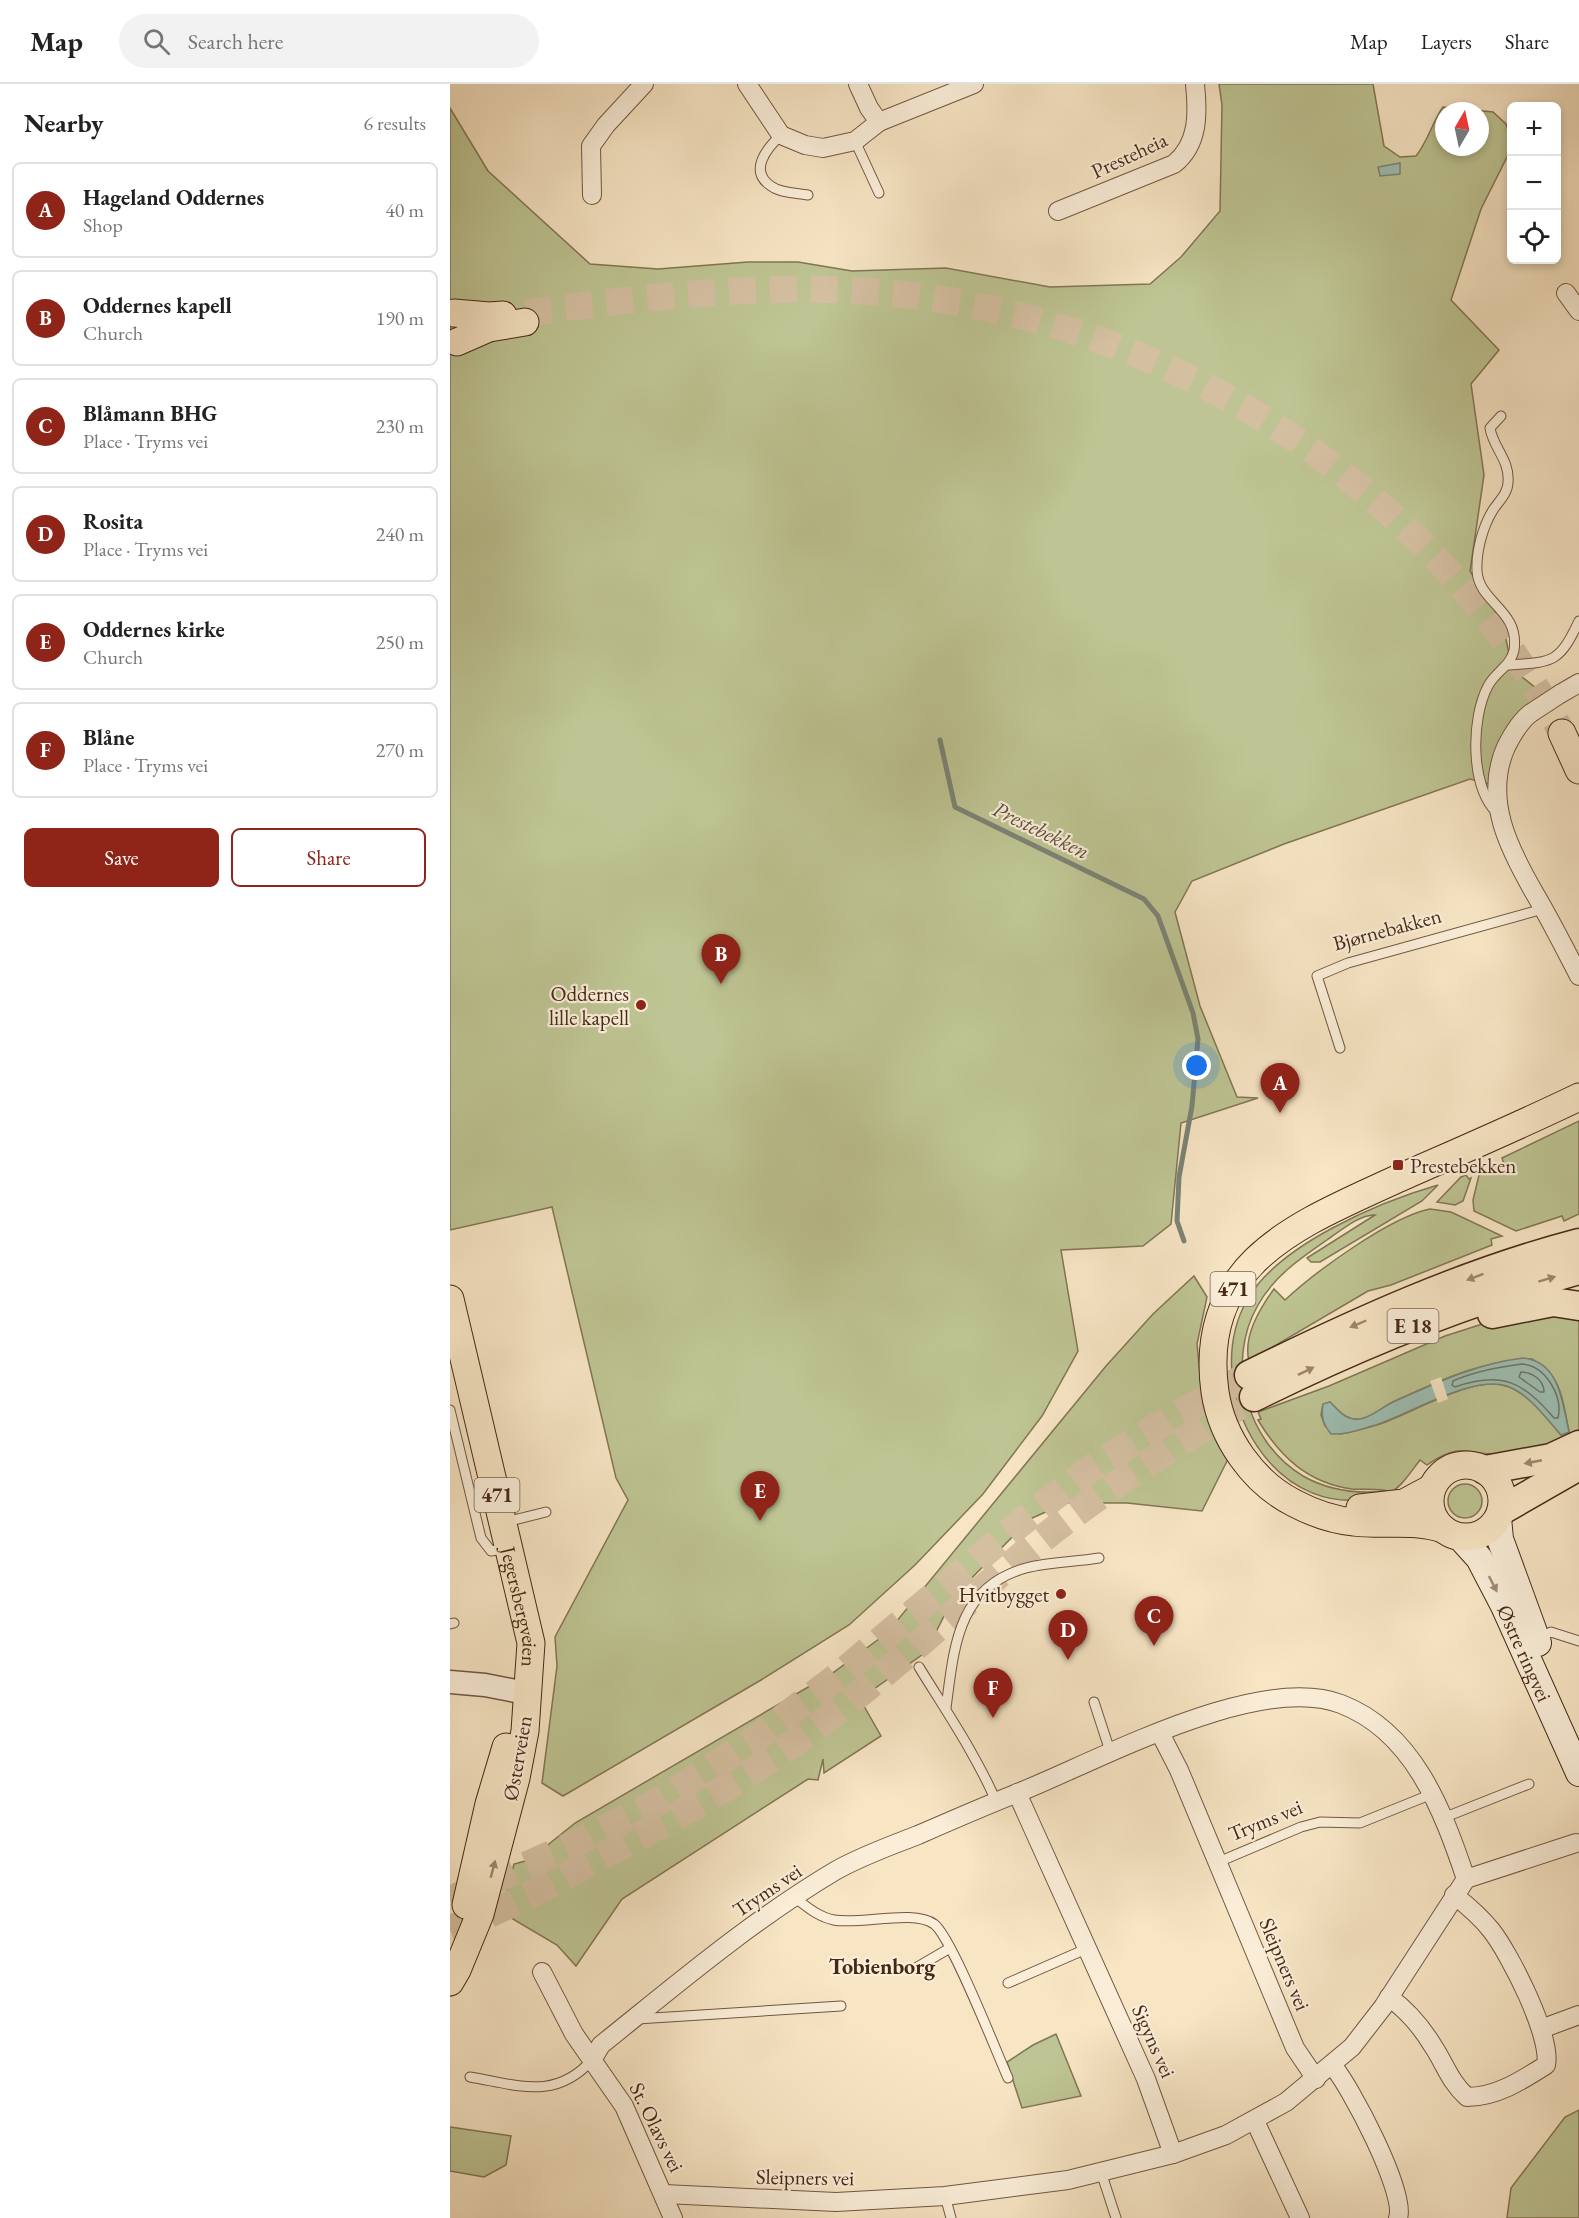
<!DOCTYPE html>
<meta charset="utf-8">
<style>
body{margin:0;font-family:"EB Garamond",serif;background:#f2f2f2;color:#222}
.controls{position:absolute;right:18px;top:18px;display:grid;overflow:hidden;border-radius:9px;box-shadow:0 3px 9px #0003}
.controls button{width:54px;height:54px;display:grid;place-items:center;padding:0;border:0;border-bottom:2px solid #e0e0e0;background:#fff;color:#222;font:30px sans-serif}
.compass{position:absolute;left:985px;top:18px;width:54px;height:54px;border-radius:50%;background:#fff;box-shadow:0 3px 9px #0003;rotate:9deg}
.you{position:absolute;left:747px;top:982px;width:21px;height:21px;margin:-15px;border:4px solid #fff;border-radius:50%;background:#1a73e8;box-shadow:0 0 0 9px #1a73e833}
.badge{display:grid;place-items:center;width:39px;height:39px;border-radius:50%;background:#8f2418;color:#fff;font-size:20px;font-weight:700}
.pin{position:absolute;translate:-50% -50px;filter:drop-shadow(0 2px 3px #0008)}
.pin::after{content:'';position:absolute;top:32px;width:21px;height:18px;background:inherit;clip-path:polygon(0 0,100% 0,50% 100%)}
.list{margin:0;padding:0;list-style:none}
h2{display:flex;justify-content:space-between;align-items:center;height:78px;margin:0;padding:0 24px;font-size:26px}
h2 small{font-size:20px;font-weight:400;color:#767676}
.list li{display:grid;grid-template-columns:39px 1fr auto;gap:18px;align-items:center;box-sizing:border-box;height:96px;margin:0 12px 12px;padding:0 12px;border:2px solid #e0e0e0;border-radius:9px}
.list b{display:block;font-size:22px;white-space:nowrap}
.list p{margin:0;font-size:20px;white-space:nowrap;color:#767676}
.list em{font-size:20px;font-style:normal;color:#767676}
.actions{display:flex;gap:12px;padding:18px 24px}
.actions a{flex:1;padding:14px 0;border:2px solid #8f2418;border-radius:9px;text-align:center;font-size:21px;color:#8f2418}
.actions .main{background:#8f2418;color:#fff}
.icon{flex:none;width:33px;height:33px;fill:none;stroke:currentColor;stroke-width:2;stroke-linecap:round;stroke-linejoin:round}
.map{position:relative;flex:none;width:1129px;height:2134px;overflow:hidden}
header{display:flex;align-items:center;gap:36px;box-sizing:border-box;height:84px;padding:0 30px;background:#fff;border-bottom:2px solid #e0e0e0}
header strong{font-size:28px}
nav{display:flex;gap:33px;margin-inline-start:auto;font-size:21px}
.search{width:420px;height:54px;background:#f2f2f2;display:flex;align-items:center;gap:15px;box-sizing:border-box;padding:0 21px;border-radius:33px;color:#767676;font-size:22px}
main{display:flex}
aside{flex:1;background:#fff}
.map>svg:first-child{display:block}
.green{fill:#bec493;stroke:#827654;stroke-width:1.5;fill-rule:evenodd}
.water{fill:#9dbfb4;stroke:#7b8375;stroke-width:1.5}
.pier{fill:#f7e5c4}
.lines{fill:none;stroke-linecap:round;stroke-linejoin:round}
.shore{stroke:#727465;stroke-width:1.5}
.stream{stroke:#7b8375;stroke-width:5}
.primary-tunnel{stroke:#d4bfa1;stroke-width:27;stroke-dasharray:27 14;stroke-linecap:butt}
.trunk-tunnel{stroke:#d4bfa1;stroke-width:28;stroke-dasharray:28 14;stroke-linecap:butt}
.service-casing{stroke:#735742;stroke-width:11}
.minor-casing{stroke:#735742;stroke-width:20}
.tertiary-casing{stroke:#735742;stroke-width:25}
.secondary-casing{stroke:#472816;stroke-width:28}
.primary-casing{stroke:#472816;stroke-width:29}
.trunk-casing{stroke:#472816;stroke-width:31}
.service{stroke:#faeed9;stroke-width:9}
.minor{stroke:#faeed9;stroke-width:18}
.tertiary{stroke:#faeed9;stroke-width:22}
.secondary{stroke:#faeed9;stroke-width:26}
.primary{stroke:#f7e5c4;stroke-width:27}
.trunk{stroke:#f7e5c4;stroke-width:28}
.minor-bridge-casing{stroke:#735742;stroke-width:20;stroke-linecap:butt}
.minor-bridge{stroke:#faeed9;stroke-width:18}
.oneway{fill:#9f866d}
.oneway2{fill:#a08b78}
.poi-dot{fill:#8f2418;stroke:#faeed9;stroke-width:2}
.labels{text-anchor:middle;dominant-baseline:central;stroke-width:4.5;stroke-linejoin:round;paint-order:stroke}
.shield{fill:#faeed9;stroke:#7d6350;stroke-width:1.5}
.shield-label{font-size:20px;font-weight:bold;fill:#472816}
.street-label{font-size:21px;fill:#472816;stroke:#faeed9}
.poi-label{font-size:21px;fill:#472816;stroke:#faeed9;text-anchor:end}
.water-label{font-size:22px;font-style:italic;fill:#5c4e3e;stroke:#faeed9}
.neighbourhood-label{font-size:22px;font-weight:bold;fill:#472816;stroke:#faeed9}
</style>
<header>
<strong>Map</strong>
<div class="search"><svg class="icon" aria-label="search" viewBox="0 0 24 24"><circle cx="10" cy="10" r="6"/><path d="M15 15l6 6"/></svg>Search here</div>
<nav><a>Map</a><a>Layers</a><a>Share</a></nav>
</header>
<main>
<aside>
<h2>Nearby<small>6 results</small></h2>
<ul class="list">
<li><span class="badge">A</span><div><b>Hageland Oddernes</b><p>Shop</p></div><em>40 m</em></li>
<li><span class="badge">B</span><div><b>Oddernes kapell</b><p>Church</p></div><em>190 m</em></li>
<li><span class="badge">C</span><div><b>Blåmann BHG</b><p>Place · Tryms vei</p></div><em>230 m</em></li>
<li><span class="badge">D</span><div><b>Rosita</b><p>Place · Tryms vei</p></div><em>240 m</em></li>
<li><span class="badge">E</span><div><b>Oddernes kirke</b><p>Church</p></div><em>250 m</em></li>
<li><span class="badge">F</span><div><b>Blåne</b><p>Place · Tryms vei</p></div><em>270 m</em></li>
</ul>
<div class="actions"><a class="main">Save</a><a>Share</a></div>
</aside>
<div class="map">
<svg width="1129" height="2134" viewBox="0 0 1129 2134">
<rect width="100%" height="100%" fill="#f7e5c4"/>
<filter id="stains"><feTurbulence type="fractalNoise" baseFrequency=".00333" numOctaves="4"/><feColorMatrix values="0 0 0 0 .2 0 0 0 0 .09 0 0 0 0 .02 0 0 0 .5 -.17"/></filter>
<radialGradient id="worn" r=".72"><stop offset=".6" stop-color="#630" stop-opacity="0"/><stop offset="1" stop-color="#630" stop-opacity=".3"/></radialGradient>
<g class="green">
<path d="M769,0H923L934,62L950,73L966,72C978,57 982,39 993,23L1043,28L1056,40L1061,56V65L1031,125L1001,216L1049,266L1021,300L1034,391L1020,487L1053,540L1062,585L1096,612L1053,680L1047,702L1020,695L834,760L742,797L725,828L750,922L787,1013L808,1014L731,1039L721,1140L693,1162L611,1166L628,1267L592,1332L533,1410L465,1481L399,1541L311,1596L113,1712L92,1699L107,1582L105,1553L178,1416L166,1394L102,1123L0,1146V24L38,87L140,180L208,185L298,178H348L402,187L496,184L600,203L700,200L731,173L770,127L772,21ZM994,27H1030V63H994Z"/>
<polygon points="1129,1037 1129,1130 1114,1137 1112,1132 1066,1147 1024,1127 1023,1116 1029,1091 1054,1080 1052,1074"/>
<polygon points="1016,1091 1019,1095 1021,1094 1013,1117 1005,1121 987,1118 1011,1093"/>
<path d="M988,1101L972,1117L870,1178H861L857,1174L925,1131C910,1130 889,1148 877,1156C851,1174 824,1192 808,1221C775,1278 796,1358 853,1392C879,1407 908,1410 937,1407C930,1404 912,1406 902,1405C858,1399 830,1373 808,1336L811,1335L808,1328L879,1302L995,1252L1051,1234L1129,1232V1349C1105,1363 1081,1368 1053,1370C1018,1373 1015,1355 977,1381L970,1376C962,1386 951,1404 939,1409C828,1450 746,1308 797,1216C828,1161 929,1118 988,1101ZM1082,1275C1113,1293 1112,1315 1119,1347L1111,1351C1096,1334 1079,1309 1056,1302C1023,1291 963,1329 930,1340C917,1344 903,1348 890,1350L875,1342L871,1331L873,1320L880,1318C889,1327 896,1337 911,1335C923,1333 935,1321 947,1316C996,1294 1027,1278 1082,1275Z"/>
<path d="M980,1125L1001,1128L1052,1152L1041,1155L1042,1161L941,1201L918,1207L799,1277C793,1253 810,1224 824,1205L835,1216C865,1188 940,1133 980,1125Z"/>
<polygon points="744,1192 757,1213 747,1260 751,1301 780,1371 752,1427 677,1419 616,1419 580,1435 504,1512 476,1568 410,1615 431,1652 374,1689 373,1675 368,1696 358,1695 172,1815 126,1882 107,1861 51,1828 64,1780 79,1776 125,1739 384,1588 437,1549 656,1282 703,1230"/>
<circle cx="1015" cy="1417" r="17"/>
<polygon points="606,1950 631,2012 572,2024 557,1978 583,1961"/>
<polygon points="1129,2026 1129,2134 1057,2134 1061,2104 1115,2033"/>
<polygon points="0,2043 61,2052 56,2081 34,2093 0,2087"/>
</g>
<g class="water">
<polygon points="950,79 950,90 930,92 928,83"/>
<path d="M1073,1274C1110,1278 1112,1318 1119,1348L1111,1351C1096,1334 1079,1310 1057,1302C1022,1290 957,1332 922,1342C908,1346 895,1351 881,1350C873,1340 871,1333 873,1320L880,1318C889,1327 896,1337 910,1335C922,1333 932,1323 943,1318C986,1299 1025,1280 1073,1274Z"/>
</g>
<polygon class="pier" points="991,1293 998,1315 988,1319 980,1297"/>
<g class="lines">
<g class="shore">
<path d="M1072,1280C1096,1282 1113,1312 1108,1334H1104C1072,1297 1052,1287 1005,1303L1002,1301L1003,1297C1025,1287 1049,1283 1072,1280Z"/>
<path d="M1071,1288C1082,1288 1094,1296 1094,1308H1090L1069,1293Z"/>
</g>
<polyline class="stream" points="490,656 505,723 694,815 708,832 743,929 748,955 742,1022 729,1093 727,1137 734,1157"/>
<path class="primary-tunnel" d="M75,229C198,213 324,197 448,210C722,238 982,403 1112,649"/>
<g class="trunk-tunnel">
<polyline points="0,1816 118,1763 206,1719 307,1654 388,1592 567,1442 637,1387 719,1335 799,1291"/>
<path d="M0,1845C51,1828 102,1799 149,1774C213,1740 275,1707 334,1666C424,1605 502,1528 586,1460C654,1405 729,1358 804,1313"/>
</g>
<defs>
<g id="service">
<path d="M331,51C317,64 298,87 321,102C330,109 347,109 358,111"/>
<polyline points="405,57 429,109"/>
<path d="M1058,581C1104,578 1109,579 1129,537"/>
<path d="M1046,728C1020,701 1021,634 1038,602C1045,588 1061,582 1064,566C1070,526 1029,519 1027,487C1026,467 1033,442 1043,426C1049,417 1058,409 1058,398C1060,376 1043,364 1040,344L1051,332"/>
<polyline points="890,964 867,892 898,879 1093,825"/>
<polyline points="0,1326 31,1454 41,1467 58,1464"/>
<polyline points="56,1438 96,1428"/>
<polyline points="0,1540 4,1539"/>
<polyline points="1089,1554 1101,1548 1129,1557"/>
<path d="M469,1583C496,1627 525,1669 546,1717"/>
<polyline points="644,1618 660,1667"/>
<path d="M496,1624C504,1564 507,1503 576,1484C599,1478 625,1478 649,1474"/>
<polyline points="993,1734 1079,1700"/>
<polyline points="766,1779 851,1743 870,1738 910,1739 982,1710"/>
<path d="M344,1813C356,1822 368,1833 384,1836C411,1841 464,1825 484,1840C501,1852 546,1967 558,1994"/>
<polyline points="464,1885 500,1864"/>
<polyline points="558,1899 636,1865"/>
<polyline points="187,1935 391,1922"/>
<path d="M20,1993C68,2001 105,2017 142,1976"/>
<polyline points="651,2088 666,2134"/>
<polyline points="495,2112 501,2134"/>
</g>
<g id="minor">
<polyline points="297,0 331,51 355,61 373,64 405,57 429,38 524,0"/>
<polyline points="408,0 419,24 429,38"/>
<polyline points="142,111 141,62 156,41 194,0"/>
<path d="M608,127L724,80C749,60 748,29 745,0"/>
<polyline points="1116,209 1129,227"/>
<polyline points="1110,610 1129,599"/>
<path d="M1081,629C1070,637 1062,651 1056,663C1033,715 1059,765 1085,810C1101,837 1115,865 1129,892"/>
<polyline points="710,1649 729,1686 845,1964 866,1995"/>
<polyline points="567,1709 696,1995 723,2070"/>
<polyline points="92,1888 124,1950 174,2022 223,2134"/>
<path d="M939,1913C958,1927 971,1942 983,1962C995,1980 1000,1998 1017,2013C1046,2013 1071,1997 1096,1981C1102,1953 1060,1870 1041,1846C1030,1832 1018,1822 1004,1811"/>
<polyline points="1091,1945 1129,1931"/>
<path d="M142,1976L151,1961C227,1900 301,1837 385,1787C411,1772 440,1762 468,1751C500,1737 532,1723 565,1710C646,1678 807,1588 891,1620C964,1648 993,1727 1016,1795"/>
<path d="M882,1981C900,2001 957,2110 948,2134"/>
<polyline points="805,2037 850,2134"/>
<polyline points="214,2110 386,2118 495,2112 618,2096 723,2070 776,2051 836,2018 902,1963 933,1923 1016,1795 1126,1759"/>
</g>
<polyline id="tertiary" points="0,1598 35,1601 76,1609"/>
<g id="secondary">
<polyline points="1048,1434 1050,1455 1088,1559"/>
<path id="s1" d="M1010,1453L1029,1474L1054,1522L1129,1689"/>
</g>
<g id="primary">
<polyline points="4,229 39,232 53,231"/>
<polyline points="7,258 39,244 75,238"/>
<polyline points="1112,649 1129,686"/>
<path id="s2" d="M0,1215L81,1559L75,1647L66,1694L30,1830L7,1886L0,1898"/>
<circle cx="1016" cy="1417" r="36"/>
<polyline points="910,1424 954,1419 982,1404"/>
<path d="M993,1445C964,1435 934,1442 904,1438C882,1436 863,1429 844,1419C803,1398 772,1354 765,1308C747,1177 850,1140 947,1095C1008,1068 1069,1042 1129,1013"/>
<polyline points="16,1821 39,1720 56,1663"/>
</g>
<g id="trunk">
<polyline points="1042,1230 1103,1218 1129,1222"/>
<path d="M799,1291C905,1239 1014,1189 1129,1159"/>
<path d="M804,1313C908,1261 1017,1217 1129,1186"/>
<polyline points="1035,1386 1101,1374 1129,1361"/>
<polyline points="1052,1426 1129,1382"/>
</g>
</defs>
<use href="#service" class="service-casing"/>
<use href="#minor" class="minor-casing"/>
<use href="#tertiary" class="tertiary-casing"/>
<use href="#secondary" class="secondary-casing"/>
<use href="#primary" class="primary-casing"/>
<use href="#trunk" class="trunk-casing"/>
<use href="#service" class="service"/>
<use href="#minor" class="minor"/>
<use href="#tertiary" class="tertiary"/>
<use href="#secondary" class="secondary"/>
<use href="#primary" class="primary"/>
<use href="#trunk" class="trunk"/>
<defs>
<polyline id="minor-bridge" points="1081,629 1110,610"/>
</defs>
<use href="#minor-bridge" class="minor-bridge-casing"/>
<use href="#minor-bridge" class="minor-bridge"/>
</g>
<defs><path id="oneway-solid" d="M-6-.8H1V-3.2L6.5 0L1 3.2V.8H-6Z" transform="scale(1.5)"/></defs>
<g class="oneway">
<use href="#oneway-solid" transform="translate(1025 1193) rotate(159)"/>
<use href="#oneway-solid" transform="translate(1097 1195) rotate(-17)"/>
<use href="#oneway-solid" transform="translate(908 1240) rotate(157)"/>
<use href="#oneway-solid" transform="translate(856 1287) rotate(-26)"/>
<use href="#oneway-solid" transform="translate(1083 1378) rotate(169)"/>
<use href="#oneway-solid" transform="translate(43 1785) rotate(-75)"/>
</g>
<use class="oneway2" href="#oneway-solid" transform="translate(1043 1500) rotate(63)"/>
<g class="poi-dot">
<circle cx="191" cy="921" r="6"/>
<rect x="942" y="1075" width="12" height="12" rx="3"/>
<circle cx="611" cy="1510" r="6"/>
</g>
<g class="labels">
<g class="shield">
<rect x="760.5" y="1188" width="45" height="34" rx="4.5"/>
<rect x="937.5" y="1225" width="51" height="34" rx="4.5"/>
<rect x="24.5" y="1394" width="45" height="34" rx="4.5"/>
</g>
<g class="shield-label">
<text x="783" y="1205">471</text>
<text x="963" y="1242">E 18</text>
<text x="47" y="1411">471</text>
</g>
<g class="street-label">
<text transform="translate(679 71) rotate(-25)">Presteheia</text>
<text transform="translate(937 845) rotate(-15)">Bjørnebakken</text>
<text stroke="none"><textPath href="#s2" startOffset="316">Jegersbergveien</textPath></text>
<text stroke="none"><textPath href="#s1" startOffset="134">Østre ringvei</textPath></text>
<text transform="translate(67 1674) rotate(-80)">Østerveien</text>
<text transform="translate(815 1736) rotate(-22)">Tryms vei</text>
<text transform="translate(317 1806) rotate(-34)">Tryms vei</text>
<text transform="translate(835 1880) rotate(67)">Sleipners vei</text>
<text transform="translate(704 1957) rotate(66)">Sigyns vei</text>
<text transform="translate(207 2043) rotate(64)">St. Olavs vei</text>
<text transform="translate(355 2093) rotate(1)">Sleipners vei</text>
</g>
<g class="poi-label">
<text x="179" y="909">Oddernes<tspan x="179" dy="24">lille kapell</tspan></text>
<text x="960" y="1081" text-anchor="start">Prestebekken</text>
<text x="599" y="1510">Hvitbygget</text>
</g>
<g class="water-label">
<text transform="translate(591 746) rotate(26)">Prestebekken</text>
</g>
<g class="neighbourhood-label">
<text x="432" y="1882">Tobienborg</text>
</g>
</g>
<rect width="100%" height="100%" filter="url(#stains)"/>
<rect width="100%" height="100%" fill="url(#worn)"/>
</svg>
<div class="controls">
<button>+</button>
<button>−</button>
<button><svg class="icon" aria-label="locate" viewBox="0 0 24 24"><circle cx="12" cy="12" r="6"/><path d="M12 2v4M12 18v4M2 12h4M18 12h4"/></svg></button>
</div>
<svg class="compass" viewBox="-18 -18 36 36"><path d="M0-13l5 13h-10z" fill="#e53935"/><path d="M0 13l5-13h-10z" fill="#767676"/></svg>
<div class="you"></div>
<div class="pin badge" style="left:830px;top:1029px">A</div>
<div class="pin badge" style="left:271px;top:900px">B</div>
<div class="pin badge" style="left:704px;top:1562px">C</div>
<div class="pin badge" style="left:618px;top:1576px">D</div>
<div class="pin badge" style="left:310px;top:1437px">E</div>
<div class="pin badge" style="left:543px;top:1634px">F</div>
</div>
</main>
